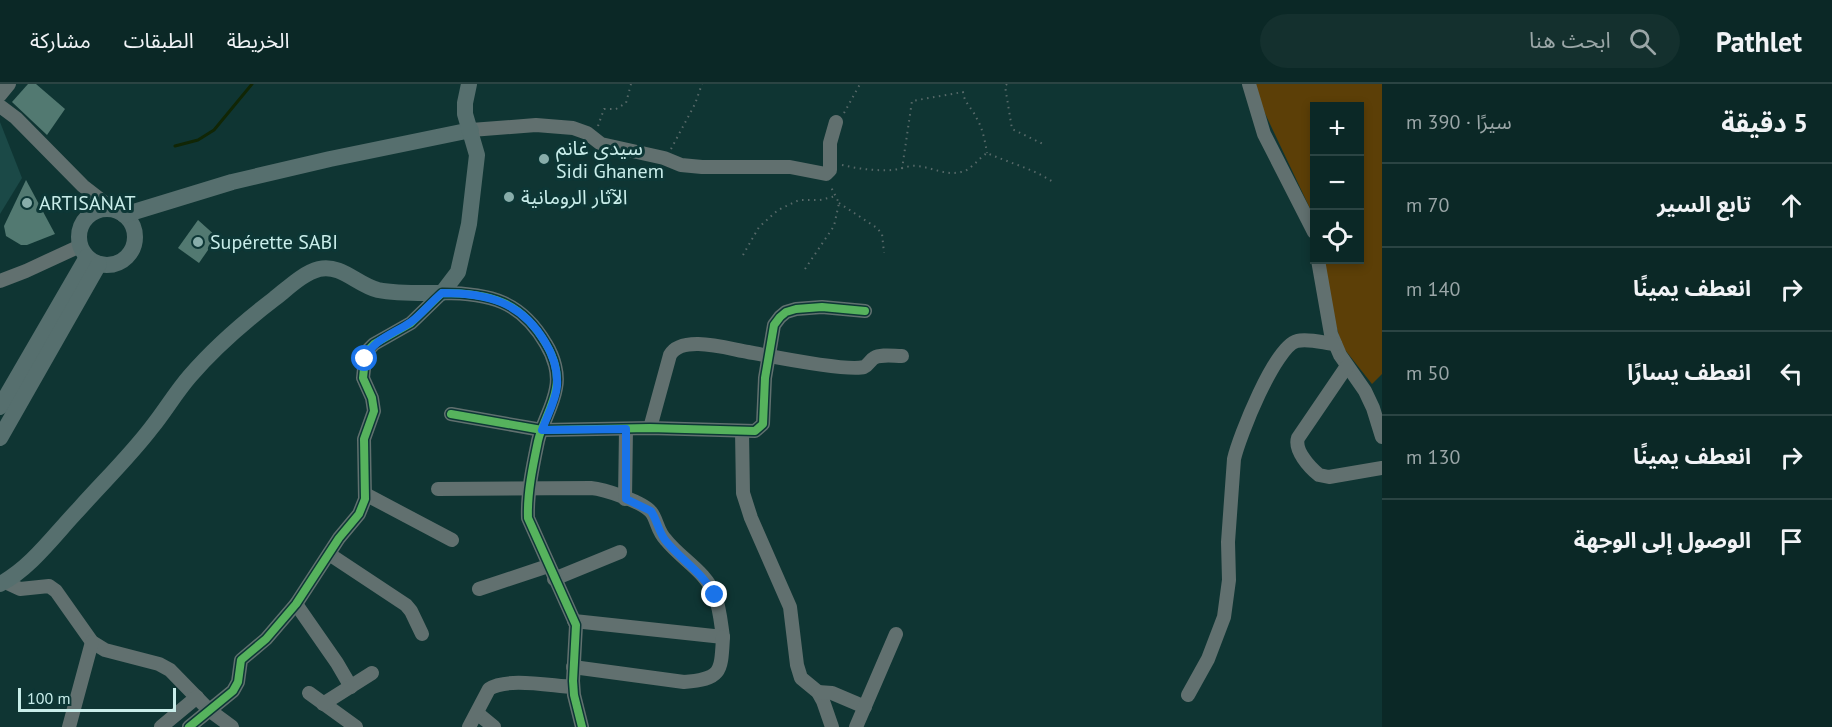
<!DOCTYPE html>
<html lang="ar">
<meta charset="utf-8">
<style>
body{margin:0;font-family:"PT Sans","Noto Sans Arabic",sans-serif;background:#14302e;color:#f1f3f6;direction:rtl}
.controls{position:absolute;right:18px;top:18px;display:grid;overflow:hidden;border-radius:0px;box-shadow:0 3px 9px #0003}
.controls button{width:54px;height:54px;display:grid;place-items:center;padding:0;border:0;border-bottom:2px solid #2b4443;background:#0b2826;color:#f1f3f6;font:30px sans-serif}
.scale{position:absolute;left:18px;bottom:15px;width:158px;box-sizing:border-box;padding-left:6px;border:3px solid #c9edea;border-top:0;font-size:16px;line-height:21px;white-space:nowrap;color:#c9edea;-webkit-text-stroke:4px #0d3736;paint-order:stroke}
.stop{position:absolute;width:18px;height:18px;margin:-14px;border:4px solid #1a73e8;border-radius:50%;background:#fff}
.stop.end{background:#1a73e8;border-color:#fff;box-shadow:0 2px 6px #0008}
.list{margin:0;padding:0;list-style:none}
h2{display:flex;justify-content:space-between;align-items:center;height:78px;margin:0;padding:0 24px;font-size:26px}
h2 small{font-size:20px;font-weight:400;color:#9aa6a7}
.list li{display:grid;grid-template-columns:39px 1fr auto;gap:18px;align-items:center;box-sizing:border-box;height:84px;padding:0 24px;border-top:2px solid #2b4443}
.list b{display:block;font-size:22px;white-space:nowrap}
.list em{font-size:20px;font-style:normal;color:#9aa6a7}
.icon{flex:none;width:33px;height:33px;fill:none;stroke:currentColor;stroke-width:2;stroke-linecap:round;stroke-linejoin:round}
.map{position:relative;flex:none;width:1382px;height:643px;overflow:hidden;direction:ltr}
header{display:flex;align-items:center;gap:36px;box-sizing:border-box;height:84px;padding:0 30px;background:#0b2826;border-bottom:2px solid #2b4443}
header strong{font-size:28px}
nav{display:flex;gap:33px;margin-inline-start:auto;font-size:21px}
.search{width:420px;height:54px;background:#14302e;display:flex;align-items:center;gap:15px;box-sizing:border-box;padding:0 21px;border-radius:33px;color:#9aa6a7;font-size:22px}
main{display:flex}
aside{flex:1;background:#0b2826}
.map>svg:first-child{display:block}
.built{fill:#1b4947}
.green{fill:#5c3f07}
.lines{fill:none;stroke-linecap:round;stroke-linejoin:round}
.stream{stroke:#112605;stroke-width:3}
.building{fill:#527971}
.path{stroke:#576969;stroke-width:2;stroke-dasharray:1.5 4.5;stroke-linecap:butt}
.minor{stroke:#61706f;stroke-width:14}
.major{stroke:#566f6e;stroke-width:16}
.cycleway-casing{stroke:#0d3736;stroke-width:11}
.cycleway{stroke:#56b35d;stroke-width:8}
.route{stroke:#1a73e8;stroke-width:8}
.poi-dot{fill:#88adaa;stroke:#0d3736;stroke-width:2}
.labels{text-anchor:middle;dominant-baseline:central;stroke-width:6;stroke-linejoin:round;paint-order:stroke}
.poi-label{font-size:20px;fill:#c9edea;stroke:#0d3736;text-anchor:start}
</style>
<header>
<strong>Pathlet</strong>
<div class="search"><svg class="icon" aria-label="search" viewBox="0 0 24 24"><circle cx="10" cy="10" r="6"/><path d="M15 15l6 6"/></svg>ابحث هنا</div>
<nav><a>الخريطة</a><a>الطبقات</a><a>مشاركة</a></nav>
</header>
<main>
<aside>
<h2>5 دقيقة<small>سيرًا · 390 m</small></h2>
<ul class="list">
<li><svg class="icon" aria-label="ahead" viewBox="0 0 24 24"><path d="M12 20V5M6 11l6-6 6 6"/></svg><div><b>تابع السير</b></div><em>70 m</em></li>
<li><svg class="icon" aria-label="right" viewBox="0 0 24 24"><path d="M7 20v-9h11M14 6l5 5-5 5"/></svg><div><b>انعطف يمينًا</b></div><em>140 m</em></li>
<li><svg class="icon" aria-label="left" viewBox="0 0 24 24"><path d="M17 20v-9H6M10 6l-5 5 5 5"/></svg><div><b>انعطف يسارًا</b></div><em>50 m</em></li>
<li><svg class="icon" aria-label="right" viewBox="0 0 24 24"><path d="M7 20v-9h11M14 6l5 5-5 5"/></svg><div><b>انعطف يمينًا</b></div><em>130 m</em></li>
<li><svg class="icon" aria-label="arrive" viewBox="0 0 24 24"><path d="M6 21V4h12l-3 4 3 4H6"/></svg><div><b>الوصول إلى الوجهة</b></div></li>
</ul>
</aside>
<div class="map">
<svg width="1382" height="643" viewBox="0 0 1382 643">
<rect width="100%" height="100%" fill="#0f3533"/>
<polygon class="built" points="0,38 22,94 0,130"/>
<polygon class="green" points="1256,0 1382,0 1382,290 1372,300 1342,262 1335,238 1324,176 1360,176 1360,22 1314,22 1314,133 1262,23"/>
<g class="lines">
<polyline class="stream" points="175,62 198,56 214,46 252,0"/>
</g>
<g class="building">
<polygon points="28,0 36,0 65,25 47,51 12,18"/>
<polygon points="26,96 55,150 27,161 21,161 6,152 4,142"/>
<polygon points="198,136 217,153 199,179 178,164"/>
</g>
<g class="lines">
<g class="path">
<polyline points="1007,0 1005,2 1012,45 1043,60"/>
<polyline points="844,29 860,0"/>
<polyline points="598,42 604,25 616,25 626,19 631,0"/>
<polyline points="671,65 695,20 702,0"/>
<path d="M842,81C859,85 876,87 893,86C901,85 909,81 916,82C932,83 945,92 961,88C970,87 979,74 987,69C1009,79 1032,84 1053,98"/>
<path d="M902,85L912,17L963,8C964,19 973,25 977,35C983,45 985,58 987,69"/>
<polyline points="839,119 877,144 882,150 884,169"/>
<polyline points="743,171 759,143 778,126 799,116 820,116 836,112"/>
<polyline points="805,185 834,142 839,119 830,101"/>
</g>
<g class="minor">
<polyline points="1249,0 1264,50 1314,148"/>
<polyline points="0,11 9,0"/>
<polyline points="0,22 16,34 83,102 114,126"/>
<polyline points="471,46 536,41 573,44 587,49 601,60 664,74 681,81 702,83 790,83 826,90 830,86 830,59 836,38"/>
<polyline points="1318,176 1331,250 1340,271 1365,307 1373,324 1382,353"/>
<polyline points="0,197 26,187 80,162"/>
<path d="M1347,282L1298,354C1294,366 1309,383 1319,391L1329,393L1382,384"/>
<polyline points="451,330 542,346 650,344 755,347 763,340 765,294 774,241 780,233 786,228 796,225 822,223 865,227"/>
<path d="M650,344L670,271C682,250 729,265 748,268C769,272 848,288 864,283C869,281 870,276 874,274C881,270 893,272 902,272"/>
<polyline points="742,347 743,409 751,434 790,523 797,581 801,594 818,608 823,617 832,643"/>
<path d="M438,405L591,404C604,405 643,418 651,428C657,435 657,447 666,456C681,475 707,488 715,512C720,525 721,540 723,553L574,537"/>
<polyline points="365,410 452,456"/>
<polyline points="625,415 626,345"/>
<polyline points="329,470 406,521 411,527 422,550"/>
<polyline points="554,495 620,468"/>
<polyline points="5,498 20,505 49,502 56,507 92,558 105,566 159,580 170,586 209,626 232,643"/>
<polyline points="479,505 548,482"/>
<polyline points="296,520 337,579 351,603"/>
<path d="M573,583L684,598C722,595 721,588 723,553"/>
<polyline points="818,608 832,609 865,623"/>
<polyline points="309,609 356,643"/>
<path d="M1188,611L1208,575L1224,533L1229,496L1228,458L1234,375C1239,353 1275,262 1297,257C1308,254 1324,259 1335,260"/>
<polyline points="323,620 372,589"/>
<polyline points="477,629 494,643"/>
<polyline points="69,643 92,558"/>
<polyline points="161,643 197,613"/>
<path d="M189,643L233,607L238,598L241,576L266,555L296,520L339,454L359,430L365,415L364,355L374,327L372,314L363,294L365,275L368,266L374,260L411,239L442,209C490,209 521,217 546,260C554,273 559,290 556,304C553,323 542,339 538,357C533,381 527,409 528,434L576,541L573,597L574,611L582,643"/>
<path d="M469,643L489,605C507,593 551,602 573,603"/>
<polyline points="856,643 896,550"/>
</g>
<g class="major">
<circle cx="107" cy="153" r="28"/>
<polyline points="124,131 232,98 330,75 471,46"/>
<polyline points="0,323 87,173"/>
<polyline points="0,354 99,180"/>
<path d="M0,500C31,484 55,450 79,425C103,398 130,372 152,343C165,327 176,308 190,292C215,263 244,238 274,215C287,205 303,189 319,185C342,180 357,201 378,206C399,210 420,209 442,209L458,188L469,140L477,71L465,30V19L469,0"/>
</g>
<defs>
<g id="cycleway">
<polyline points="451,330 542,346 650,344 755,347 763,340 765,294 774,241 780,233 786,228 796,225 822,223 865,227"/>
<path d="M189,643L233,607L238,598L241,576L266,555L296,520L339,454L359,430L365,415L364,355L374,327L372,314L363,294L365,275L368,266L374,260L411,239L442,209C490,209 521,217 546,260C554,273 559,290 556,304C553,323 542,339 538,357C533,381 527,409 528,434L576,541L573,597L574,611L582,643"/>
</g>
</defs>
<use href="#cycleway" class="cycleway-casing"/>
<use href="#cycleway" class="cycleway"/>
</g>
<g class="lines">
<path class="route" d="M365,275C373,255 394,250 411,238C422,230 431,218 442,209C486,209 521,217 545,258C553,271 558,286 557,302C556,316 547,332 542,346L626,345V415L651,427C657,436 658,446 665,456C681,476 702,488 715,511"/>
</g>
<g class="poi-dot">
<circle cx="544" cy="75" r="6"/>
<circle cx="509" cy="113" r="6"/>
<circle cx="27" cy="119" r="6"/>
<circle cx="198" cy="158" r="6"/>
</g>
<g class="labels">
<g class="poi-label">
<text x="556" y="64">سيدي غانم<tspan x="556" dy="23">Sidi Ghanem</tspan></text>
<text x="521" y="113">الآثار الرومانية</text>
<text x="39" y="119">ARTISANAT</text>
<text x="210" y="158">Supérette SABI</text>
</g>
</g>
</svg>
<div class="controls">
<button>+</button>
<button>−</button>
<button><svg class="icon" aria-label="locate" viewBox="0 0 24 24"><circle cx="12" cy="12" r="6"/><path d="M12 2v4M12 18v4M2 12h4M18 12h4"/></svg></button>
</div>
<div class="scale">100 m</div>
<div class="stop" style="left:365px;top:275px"></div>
<div class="stop end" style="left:715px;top:511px"></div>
</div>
</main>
